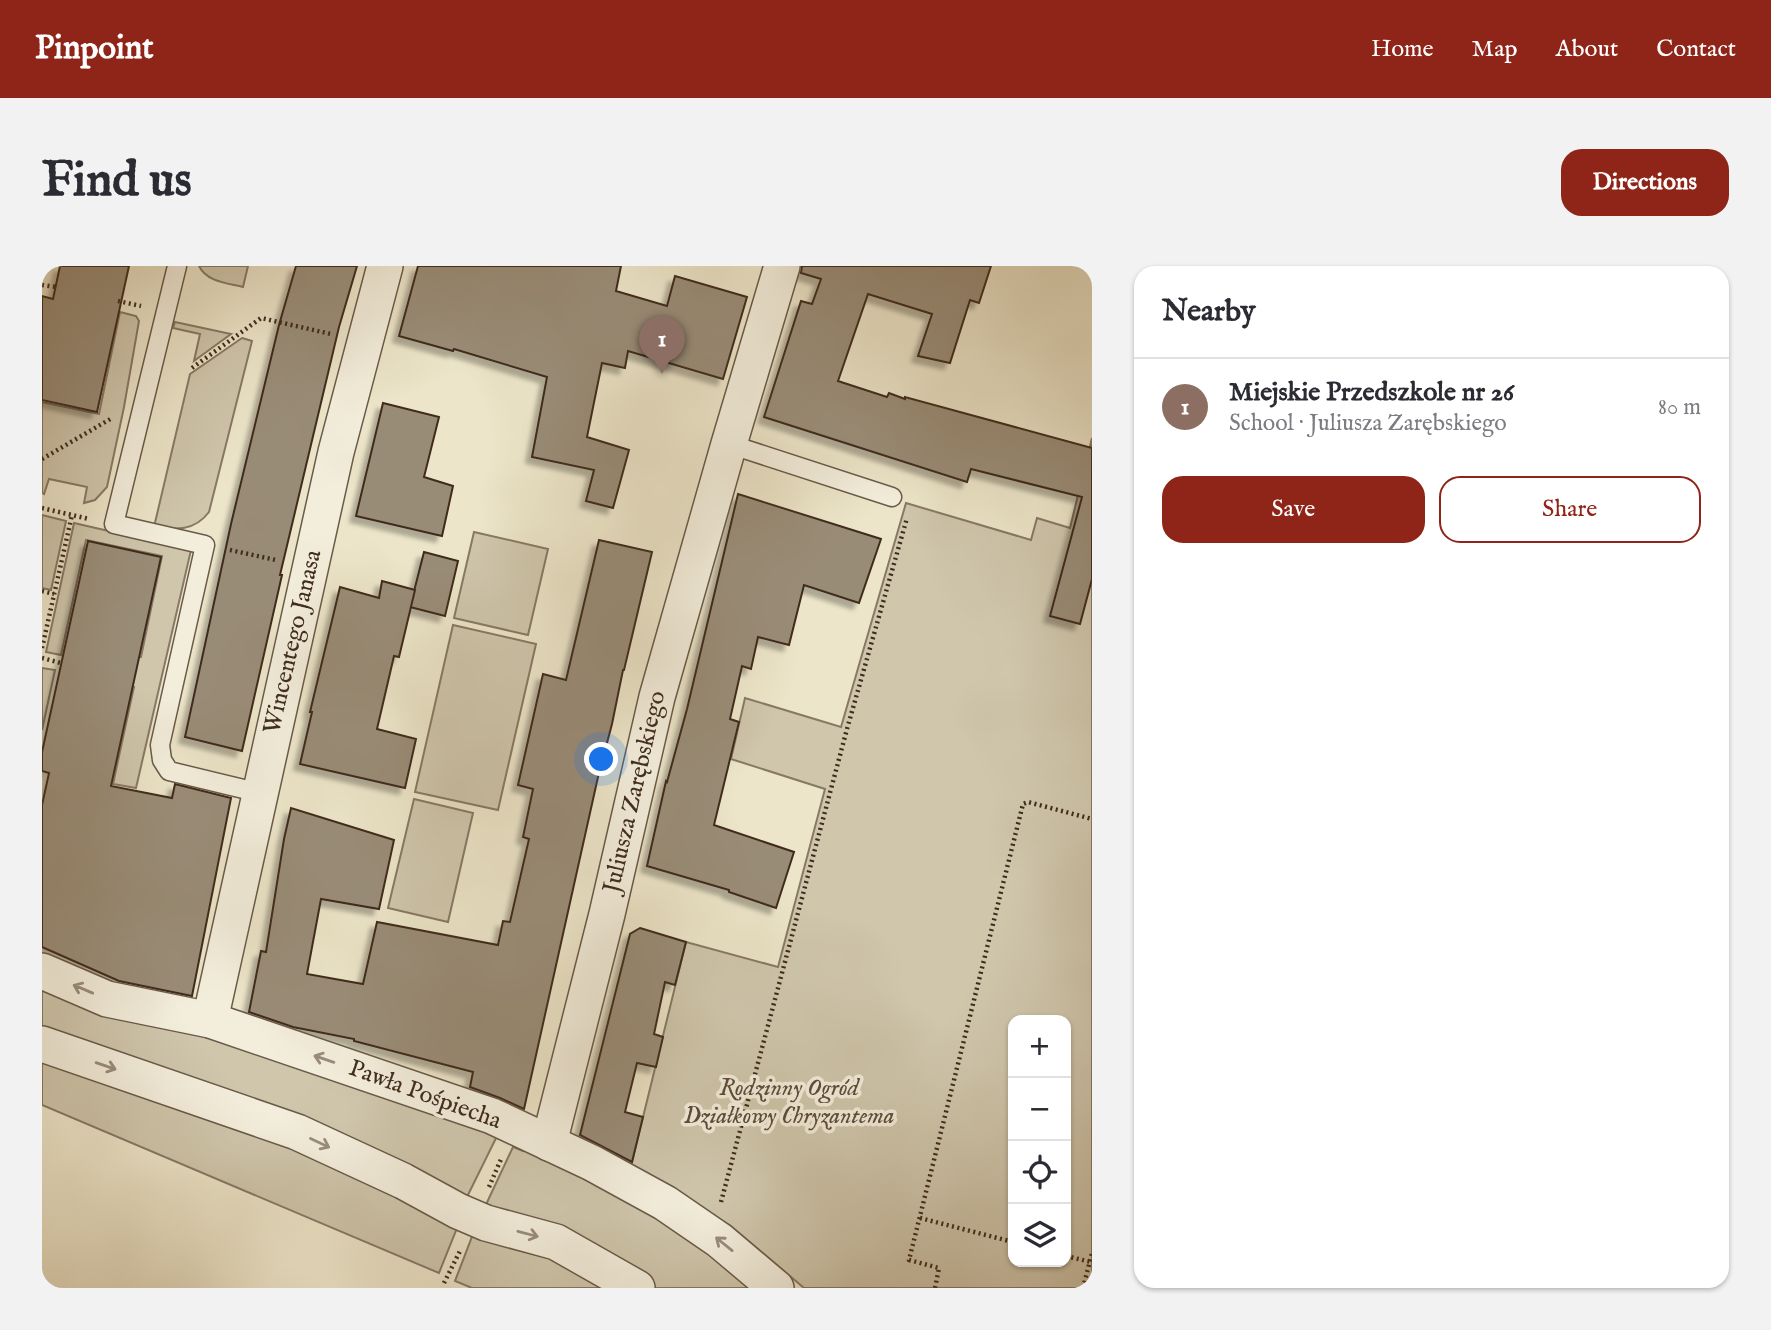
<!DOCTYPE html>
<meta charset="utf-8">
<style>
body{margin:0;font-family:"IM FELL English",serif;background:#f2f2f3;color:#2b2b33}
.controls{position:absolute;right:21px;bottom:21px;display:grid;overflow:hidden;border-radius:14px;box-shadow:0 2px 5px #0004}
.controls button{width:63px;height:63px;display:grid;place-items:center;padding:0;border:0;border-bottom:2px solid #e1e1e2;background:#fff;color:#2b2b33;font:35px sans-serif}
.you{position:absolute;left:560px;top:494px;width:24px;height:24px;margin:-18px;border:5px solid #fff;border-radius:50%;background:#1a73e8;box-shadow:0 0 0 10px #1a73e833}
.badge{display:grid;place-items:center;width:46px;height:46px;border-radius:50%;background:#8f2418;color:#fff;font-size:23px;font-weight:700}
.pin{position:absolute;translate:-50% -58px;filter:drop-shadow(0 2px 4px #0008)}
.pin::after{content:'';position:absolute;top:37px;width:24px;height:21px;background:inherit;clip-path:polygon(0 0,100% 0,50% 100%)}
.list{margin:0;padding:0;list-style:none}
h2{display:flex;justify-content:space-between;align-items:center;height:91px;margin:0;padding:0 28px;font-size:30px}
h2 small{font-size:23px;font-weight:400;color:#7c7c81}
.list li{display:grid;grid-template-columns:46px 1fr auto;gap:21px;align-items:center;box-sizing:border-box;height:98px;padding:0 28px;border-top:2px solid #e1e1e2}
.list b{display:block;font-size:26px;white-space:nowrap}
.list p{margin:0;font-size:23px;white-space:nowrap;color:#7c7c81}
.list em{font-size:23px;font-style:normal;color:#7c7c81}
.actions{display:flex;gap:14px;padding:21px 28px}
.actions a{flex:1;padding:16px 0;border:2px solid #8f2418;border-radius:21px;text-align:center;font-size:24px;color:#8f2418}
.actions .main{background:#8f2418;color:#fff}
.icon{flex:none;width:38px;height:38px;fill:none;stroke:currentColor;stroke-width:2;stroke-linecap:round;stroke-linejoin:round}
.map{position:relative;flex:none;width:1050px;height:1022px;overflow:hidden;border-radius:21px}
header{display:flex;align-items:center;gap:42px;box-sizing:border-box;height:98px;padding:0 35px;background:#8f2418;color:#fff}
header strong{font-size:33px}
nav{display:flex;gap:38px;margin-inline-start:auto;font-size:24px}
.intro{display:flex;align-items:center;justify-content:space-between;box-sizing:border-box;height:168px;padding:0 42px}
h1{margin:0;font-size:49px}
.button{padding:18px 32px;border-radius:21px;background:#8f2418;color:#fff;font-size:24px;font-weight:700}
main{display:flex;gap:42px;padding:0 42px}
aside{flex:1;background:#fff;border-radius:21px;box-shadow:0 2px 5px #0004}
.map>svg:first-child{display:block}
.green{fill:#cfc6ac;stroke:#877965;stroke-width:2;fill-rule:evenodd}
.building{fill:#998c77;stroke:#3f2c1e;stroke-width:2;filter:url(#shadow)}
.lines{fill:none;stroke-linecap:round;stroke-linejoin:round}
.service-casing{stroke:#6a5a49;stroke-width:21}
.minor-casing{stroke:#6a5a49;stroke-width:38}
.path{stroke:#3f2c1e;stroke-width:4.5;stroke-dasharray:2 3.5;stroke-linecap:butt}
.service{stroke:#f3eedc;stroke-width:18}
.minor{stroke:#f3eedc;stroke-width:35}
.oneway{stroke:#998d7d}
.labels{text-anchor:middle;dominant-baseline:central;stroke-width:7;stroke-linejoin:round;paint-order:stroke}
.street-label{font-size:24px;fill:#3f2c1e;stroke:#f3eedc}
.park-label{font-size:24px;font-style:italic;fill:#5c4b3a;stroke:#f3eedc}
</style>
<header>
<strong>Pinpoint</strong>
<nav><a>Home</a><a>Map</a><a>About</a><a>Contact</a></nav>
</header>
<div class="intro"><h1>Find us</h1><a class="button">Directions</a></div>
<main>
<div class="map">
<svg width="1050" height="1022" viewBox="0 0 1050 1022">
<defs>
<filter id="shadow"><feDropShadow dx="-6" dy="6" stdDeviation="2" flood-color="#0004"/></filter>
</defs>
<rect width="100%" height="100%" fill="#ece5c9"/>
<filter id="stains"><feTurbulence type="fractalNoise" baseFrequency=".00286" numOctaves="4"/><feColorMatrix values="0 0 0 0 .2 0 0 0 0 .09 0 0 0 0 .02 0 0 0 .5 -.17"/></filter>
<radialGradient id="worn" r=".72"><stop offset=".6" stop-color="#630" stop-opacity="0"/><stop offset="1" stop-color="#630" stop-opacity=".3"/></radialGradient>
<g class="green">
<path d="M157,0H206L201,21C185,17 165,16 157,0Z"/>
<polygon points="78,46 94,50 97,55 82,141 65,221 53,234 42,237 45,221 7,213 2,228 0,227 0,136 57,148"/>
<polygon points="133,56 189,68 152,95 158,68 131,62"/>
<path d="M200,72L210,75L167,246C153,265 134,264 112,261L148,108Z"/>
<path d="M1050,172V1022H762L689,960L589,900L644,676L736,701L783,523L689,493L703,432L799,461L864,237L989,274L995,252L1028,262ZM971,754H1024V996H971Z"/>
<polygon points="0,249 24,255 9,324 0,322"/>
<polygon points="32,257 149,284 94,522 71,518 92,421 89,420 95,391 99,391 120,290 44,274 19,389 4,386"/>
<polygon points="432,266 506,283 486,369 412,352"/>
<polygon points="411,359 494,378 456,544 373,526"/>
<polygon points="0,402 13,404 0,464"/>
<polygon points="372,533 431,547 406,656 346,642"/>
<polygon points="0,714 165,761 458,864 423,935 0,768"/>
<polygon points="0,794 248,877 417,957 397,1007 0,839"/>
<polygon points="485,877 547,906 721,1022 614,1022 517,968 441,945 471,881 481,885"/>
<polygon points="431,968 506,987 569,1022 430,1022 413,1015"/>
</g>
<g class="building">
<polygon points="18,0 87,0 55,146 0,134 0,30 11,33"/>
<polygon points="254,0 315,0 297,61 238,309 240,309 200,485 143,471 189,258 237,59"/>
<polygon points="376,0 579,0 574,25 625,40 633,10 705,31 681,113 586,85 583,102 560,97 545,171 587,184 571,242 544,235 552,204 490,191 505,111 412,83 411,85 357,70"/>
<polygon points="760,0 949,0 937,37 928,34 908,97 876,90 890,48 826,28 796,115 845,131 847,127 863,133 863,131 1050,182 1050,313 1038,358 1008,350 1040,231 929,203 925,216 722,151 759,35 770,38 779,13 759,7"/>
<polygon points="341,137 397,151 382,211 411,220 400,270 314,250"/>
<polygon points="696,228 839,273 817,337 762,319 747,379 716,371 709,403 700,400 688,453 697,456 672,559 752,586 734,642 687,626 687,624 605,600 624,515 625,516 645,443"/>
<polygon points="557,274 610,286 582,404 581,404 570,458 556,511 482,843 458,832 428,821 431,806 312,775 312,773 251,761 207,746 219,685 224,686 242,573 249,542 352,574 337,643 279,633 265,708 321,718 335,656 456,679 461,655 468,656 487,573 481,571 491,523 476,519 501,408 524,414"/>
<polygon points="46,275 119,291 69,520 130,532 133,518 189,532 150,730 77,715 0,681 0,539 7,507 0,505 0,486"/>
<polygon points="382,286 416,295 403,350 368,341"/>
<polygon points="340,315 373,324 357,391 352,390 335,463 374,473 363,522 258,498 270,446 268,446 298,321 337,332"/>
<polygon points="598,662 644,676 633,719 623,716 612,768 621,771 614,801 595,797 583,846 601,851 590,896 538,869 588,668"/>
</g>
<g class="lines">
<defs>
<g id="service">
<polyline points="135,0 72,258 163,279 118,479 120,494 127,505 218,527"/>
<polyline points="687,178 850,231"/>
</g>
<g id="minor">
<polyline points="0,705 65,733 168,754 450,850 550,897 623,937 677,974 734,1022"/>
<polyline points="168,754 294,186 343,0"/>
<polyline points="0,778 255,866 361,915 416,945 444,957 514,976 595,1022"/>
<polyline points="507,877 565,648 615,431 687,178 740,0"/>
</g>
</defs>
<use href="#service" class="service-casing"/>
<use href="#minor" class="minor-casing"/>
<g class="path">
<polyline points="0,19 14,21"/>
<polyline points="76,35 99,40"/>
<polyline points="150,102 219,52 289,68"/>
<polyline points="0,193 70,152"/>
<polyline points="0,242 47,253"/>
<polyline points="188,284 234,294"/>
<polyline points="0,325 12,328"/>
<polyline points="0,382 30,249"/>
<polyline points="0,392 19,397"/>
<polyline points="447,921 460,891"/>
<polyline points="679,936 805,463 865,252"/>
<polyline points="878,952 971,976"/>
<polyline points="1024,990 1049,996"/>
<polyline points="402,1017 419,983"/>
<polyline points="893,1022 897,1002 867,994 981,538 986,536 1050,553"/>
<polyline points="1041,1022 1050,987"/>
</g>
<use href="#service" class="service"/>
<use href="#minor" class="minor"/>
</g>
<defs><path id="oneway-shaft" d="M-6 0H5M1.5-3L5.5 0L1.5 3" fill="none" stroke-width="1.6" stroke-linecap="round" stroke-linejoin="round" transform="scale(1.75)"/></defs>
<g class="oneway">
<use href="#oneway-shaft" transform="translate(41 723) rotate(-157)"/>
<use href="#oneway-shaft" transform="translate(282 793) rotate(-161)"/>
<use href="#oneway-shaft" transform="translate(64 800) rotate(19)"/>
<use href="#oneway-shaft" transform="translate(278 877) rotate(25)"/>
<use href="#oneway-shaft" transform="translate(486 968) rotate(15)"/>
<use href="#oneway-shaft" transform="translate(682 978) rotate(-141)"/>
</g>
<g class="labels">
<g class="street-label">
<text transform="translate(251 376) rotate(-77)">Wincentego Janasa</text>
<text transform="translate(593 526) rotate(-77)">Juliusza Zarębskiego</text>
<text transform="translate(383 829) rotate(20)">Pawła Pośpiecha</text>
</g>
<g class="park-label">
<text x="747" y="822">Rodzinny Ogród<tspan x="747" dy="28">Działkowy Chryzantema</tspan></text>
</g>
</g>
<rect width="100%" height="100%" filter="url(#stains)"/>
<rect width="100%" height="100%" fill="url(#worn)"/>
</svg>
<div class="controls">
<button>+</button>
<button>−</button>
<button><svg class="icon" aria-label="locate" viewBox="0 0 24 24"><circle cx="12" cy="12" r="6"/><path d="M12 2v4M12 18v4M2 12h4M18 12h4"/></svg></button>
<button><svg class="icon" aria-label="layers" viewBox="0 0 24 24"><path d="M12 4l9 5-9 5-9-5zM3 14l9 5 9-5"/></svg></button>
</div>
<div class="you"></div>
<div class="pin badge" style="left:620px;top:108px;background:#8d6e63">1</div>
</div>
<aside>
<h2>Nearby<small></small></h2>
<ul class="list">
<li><span class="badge" style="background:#8d6e63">1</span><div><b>Miejskie Przedszkole nr 26</b><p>School · Juliusza Zarębskiego</p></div><em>80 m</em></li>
</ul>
<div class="actions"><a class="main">Save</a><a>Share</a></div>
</aside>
</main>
